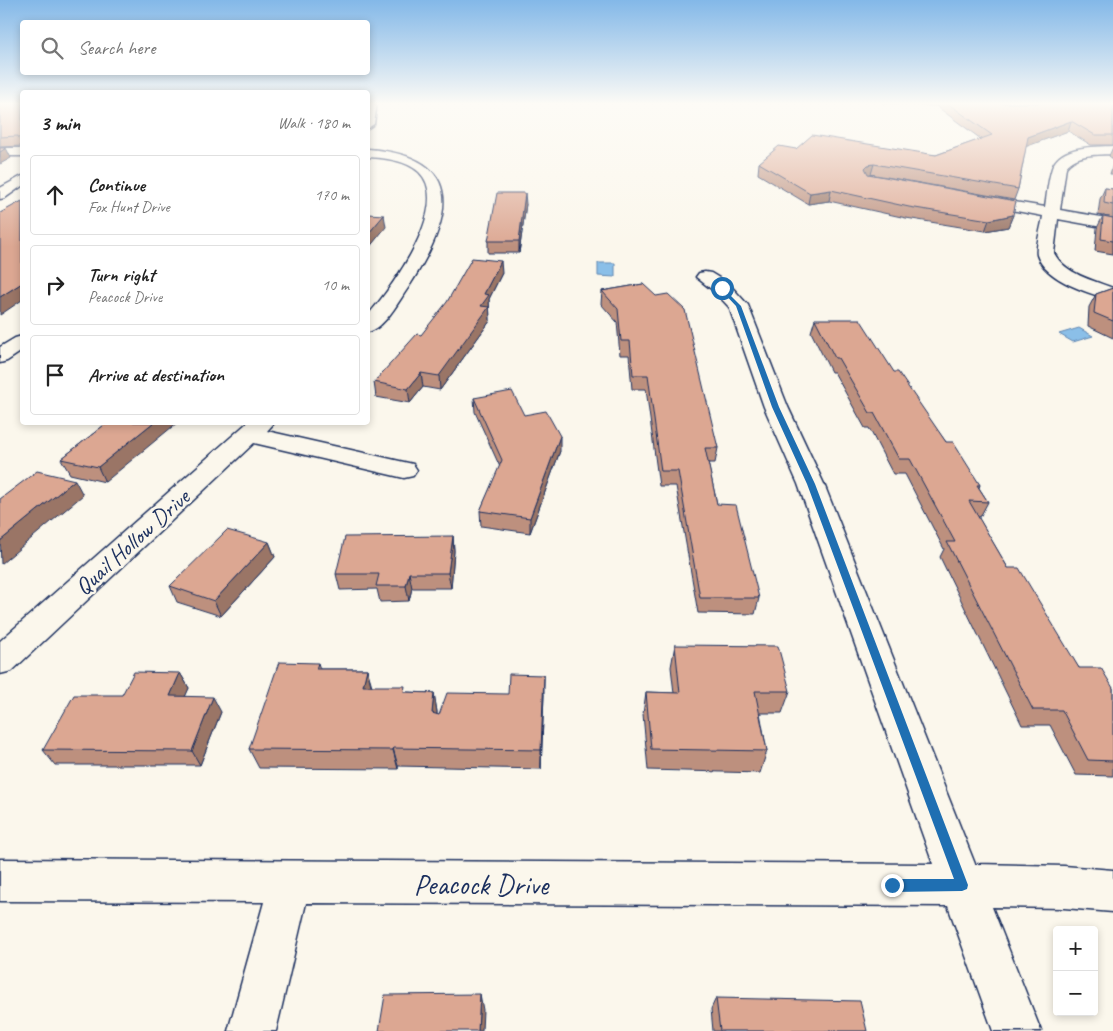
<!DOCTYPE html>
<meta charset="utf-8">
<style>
body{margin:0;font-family:Caveat,sans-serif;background:#f6f6f6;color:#222}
.controls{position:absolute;right:15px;bottom:15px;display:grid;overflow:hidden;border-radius:5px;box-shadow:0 2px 8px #0003}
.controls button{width:45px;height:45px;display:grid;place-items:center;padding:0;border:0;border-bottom:1px solid #e0e0e0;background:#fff;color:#222;font:25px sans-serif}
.stop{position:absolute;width:15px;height:15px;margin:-11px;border:4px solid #1f6fb2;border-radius:50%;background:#fff}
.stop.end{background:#1f6fb2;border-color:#fff;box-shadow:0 1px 5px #0008}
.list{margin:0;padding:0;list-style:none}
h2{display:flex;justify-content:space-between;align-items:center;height:65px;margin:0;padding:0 20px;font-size:21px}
h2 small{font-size:16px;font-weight:400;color:#767676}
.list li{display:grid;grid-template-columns:32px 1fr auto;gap:15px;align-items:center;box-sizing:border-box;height:80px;margin:0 10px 10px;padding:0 10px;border:1px solid #e0e0e0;border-radius:5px}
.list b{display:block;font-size:19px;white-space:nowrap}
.list p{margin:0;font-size:16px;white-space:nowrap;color:#767676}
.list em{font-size:16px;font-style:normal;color:#767676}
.icon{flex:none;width:28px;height:28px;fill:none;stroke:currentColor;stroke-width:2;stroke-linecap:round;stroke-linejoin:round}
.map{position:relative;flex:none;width:1113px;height:1031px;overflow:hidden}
.search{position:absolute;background:#fff;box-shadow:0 2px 8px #0003;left:20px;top:20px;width:350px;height:55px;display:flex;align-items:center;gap:12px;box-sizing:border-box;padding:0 18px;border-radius:5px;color:#767676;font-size:19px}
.panel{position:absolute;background:#fff;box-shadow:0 2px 8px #0003;left:20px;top:90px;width:350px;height:335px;border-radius:5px}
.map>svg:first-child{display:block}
.water{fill:#8bbfe8;stroke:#5e85b1}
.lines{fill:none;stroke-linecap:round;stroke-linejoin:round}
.street-casing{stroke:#1b2f5e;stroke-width:3}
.street{fill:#fbf7ec;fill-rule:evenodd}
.wall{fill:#bd907e;stroke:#1b2f5e}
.shaded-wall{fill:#9a7566;stroke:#1b2f5e}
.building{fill:#dca792;stroke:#1b2f5e}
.route{fill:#1f6fb2}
.labels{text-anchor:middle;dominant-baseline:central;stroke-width:5;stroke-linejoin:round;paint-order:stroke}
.street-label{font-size:24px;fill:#1b2f5e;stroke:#fbf7ec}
.near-street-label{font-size:29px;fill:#1b2f5e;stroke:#fbf7ec}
</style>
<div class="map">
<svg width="1113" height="1031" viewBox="0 0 1113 1031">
<rect width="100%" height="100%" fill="#fbf7ec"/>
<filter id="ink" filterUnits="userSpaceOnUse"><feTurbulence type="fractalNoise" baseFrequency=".02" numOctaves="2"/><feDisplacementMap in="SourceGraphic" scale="10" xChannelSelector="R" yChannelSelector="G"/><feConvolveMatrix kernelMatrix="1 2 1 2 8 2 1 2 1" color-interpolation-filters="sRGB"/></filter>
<g filter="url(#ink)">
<g class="water">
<polygon points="598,263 615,263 615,277 598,276"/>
<polygon points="1079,328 1093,336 1073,342 1059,334"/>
</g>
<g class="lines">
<defs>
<g id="street">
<polygon points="368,103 377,103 374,124 368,128"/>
<path d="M1113,146V154C1097,155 1077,153 1066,167L1060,210L1113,219V229L1058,219L1054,253C1065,274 1092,280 1113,288V300C1090,294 1045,280 1037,255C1035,247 1042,225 1043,216L979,204L974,203L972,200L974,197L979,196L1045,207C1047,195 1048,180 1052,168C1060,145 1094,147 1113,146Z"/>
<rect x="0" y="148" width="22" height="8"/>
<path d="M368,149C472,157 451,222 408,288C398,302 385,328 368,332V315C391,289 453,205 419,172C406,160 384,158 368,157Z"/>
<polygon points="22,176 22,186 5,198 0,199 0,188"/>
<polygon points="705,272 711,273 729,284 748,305 788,407 824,484 975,864 1064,866 1113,870 1113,912 1064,908 992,907 1041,1031 993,1031 948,906 306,903 276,1031 228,1031 264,902 0,901 0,859 933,864 798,484 764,407 729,307 715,292 696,277 699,273"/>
<polygon points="22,336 22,351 7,361 0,363 0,347 15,338"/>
<polygon points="248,422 275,422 267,431 404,462 413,464 417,470 413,476 404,478 254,443 12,671 0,674 0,641"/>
</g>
</defs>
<use href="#street" class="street-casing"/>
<use href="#street" class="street"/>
</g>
<g class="wall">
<polygon points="0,103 22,103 22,147 22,146 0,147"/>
<polygon points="882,103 1113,103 1113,145 1091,145 1068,131 1026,146 1018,189 1014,200 870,174 1013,215 1008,227 985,231 906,218 829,201 808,204 758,174 759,163 796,149 936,155 981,139 936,106"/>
<polygon points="1113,147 1113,159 1109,156"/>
<polygon points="1113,164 1113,174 1110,174"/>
<polygon points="1105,188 1113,189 1113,218 1098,215 1100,199"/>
<polygon points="526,204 519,253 488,253 488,241"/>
<polygon points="1103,216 1113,218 1113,254 1095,251 1097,228"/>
<polygon points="502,273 489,299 490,321 440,390 423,387 410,403 376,397 374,382 421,335"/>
<polygon points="643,284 718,448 715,463 708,463 717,504 759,598 755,614 698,613 676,486 659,486 646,389 632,389 629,355 620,355 617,322 601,304 602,291"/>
<polygon points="1113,288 1113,338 1088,326 1089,307 1096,294"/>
<polygon points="815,319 894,372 946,442 980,485 979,488 988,502 980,517 978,517 1008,568 1079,668 1113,688 1113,776 1076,775 1050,725 1022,725 940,557 944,549 905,474 893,474 869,428 865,428 834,372 831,372 811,332"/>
<polygon points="474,398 524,415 560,451 530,533 481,526 480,511 500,467 475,412"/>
<polygon points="108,422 105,482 70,474 61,459"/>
<polygon points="453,536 454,551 451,588 412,588 409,601 380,602 377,589 340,590 336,574"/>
<polygon points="269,542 275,557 221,616 177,602 170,586"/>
<polygon points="675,645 790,691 782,713 760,713 767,751 760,773 648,770 643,714 646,692 674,693 671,667"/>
<polygon points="318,663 320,669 367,669 372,686 406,692 434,693 437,712 437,715 439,715 544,694 541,769 398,766 398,769 259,768 249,749"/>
<polygon points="180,673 189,688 185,696 221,712 200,765 55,765 43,750 122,695"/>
<polygon points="716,998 867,1031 713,1031 711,1009"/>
</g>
<g class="shaded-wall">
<polygon points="1071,121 1068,131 1025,147 1028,137"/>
<polygon points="22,138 22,147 20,140"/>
<polygon points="6,148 11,158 0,164 0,152"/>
<polygon points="874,164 871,174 866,175 865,168 868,165"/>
<polygon points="831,190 829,201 808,204 810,193"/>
<polygon points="525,193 526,204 519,253 519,241"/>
<polygon points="384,215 386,227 368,249 368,234"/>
<polygon points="1013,215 1008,227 985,231 989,220"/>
<polygon points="501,261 502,273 489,299 490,321 440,390 439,376 481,306 484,294"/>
<polygon points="22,283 22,300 0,315 0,297"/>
<polygon points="421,373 423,387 410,403 408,389"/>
<polygon points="154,422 178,422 105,482 98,467"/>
<polygon points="560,436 560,451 530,533 530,518"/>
<polygon points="75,480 83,495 1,564 0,541"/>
<polygon points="453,536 454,551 451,588 448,573"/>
<polygon points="269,542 275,557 221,616 214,601"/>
<polygon points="409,573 412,588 409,601 406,586"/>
<polygon points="367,669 372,689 363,686"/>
<polygon points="180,673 189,688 179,711 170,696"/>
<polygon points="544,675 544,694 541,769 541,750"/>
<polygon points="434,693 437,712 435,732 432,713"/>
<polygon points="213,697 221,712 200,765 192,751"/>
<polygon points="393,748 398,766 398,769 393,750"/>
<polygon points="480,994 483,1010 482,1031 478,1031"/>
</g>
<g class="building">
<polygon points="0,103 22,103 22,138 20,140 18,136 0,137"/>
<polygon points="947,103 1113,103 1113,135 1095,135 1071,121 1028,137 1018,189 874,164 868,165 865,168 868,174 1016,201 1013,215 989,220 909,207 831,190 810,193 759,163 779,146 796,149 812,135 936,155 992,135"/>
<polygon points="0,148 6,148 0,152"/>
<polygon points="1105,188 1113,189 1113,205 1104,203"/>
<polygon points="497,193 525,193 519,241 488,241"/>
<polygon points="22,201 22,283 0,297 0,213"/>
<polygon points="368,214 384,215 368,234"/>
<polygon points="1103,216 1113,218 1113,241 1101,239"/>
<polygon points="472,258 501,261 484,294 489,295 481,306 489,307 439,376 421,373 408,389 374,382 417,334 421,335 447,302"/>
<polygon points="643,284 656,296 668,294 685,310 718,448 705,448 717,504 736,505 759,598 700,598 678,471 661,471 648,375 633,375 630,341 621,341 618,309 602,291"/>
<polygon points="1113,288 1113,321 1094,313 1096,294"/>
<polygon points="815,319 860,319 894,372 898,372 946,442 953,442 980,485 977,485 988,502 969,501 1008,568 1019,568 1079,668 1101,668 1113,688 1113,761 1088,760 1062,710 1033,710 947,542 955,542 910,459 899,459 874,413 870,413 838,358 835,358"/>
<polygon points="512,391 524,415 546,411 560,436 530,518 480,511 502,460 474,398"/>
<polygon points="108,422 154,422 98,467 61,459"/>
<polygon points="37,471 75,480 0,541 0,499"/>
<polygon points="227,530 269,542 214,601 170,586"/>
<polygon points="453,536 448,573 409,573 406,586 376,586 379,574 336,574 345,537"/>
<polygon points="675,645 778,646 790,691 755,691 767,751 651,749 646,692 680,693"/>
<polygon points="279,662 318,663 316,669 367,669 363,686 405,686 404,692 434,693 432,713 439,715 447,693 508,694 509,674 544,675 541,750 393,748 393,750 249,749"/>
<polygon points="134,672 180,673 170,696 213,697 192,751 43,750 74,695 122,695"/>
<polygon points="480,994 478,1031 379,1031 385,995"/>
<polygon points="716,998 860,1001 867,1031 720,1031"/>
</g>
</g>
<linearGradient id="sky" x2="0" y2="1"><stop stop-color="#83b8e8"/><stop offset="0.42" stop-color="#fdfbf6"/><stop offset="1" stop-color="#fdfbf6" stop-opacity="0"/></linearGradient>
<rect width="1113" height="247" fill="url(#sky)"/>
<polygon class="route" points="722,287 741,306 779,407 815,484 968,885 967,889 962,891 892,892 888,890 886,885 888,881 892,879 954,879 807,484 772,407 736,306 720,289"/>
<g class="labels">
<g class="street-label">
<text transform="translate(132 542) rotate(-42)">Quail Hollow Drive</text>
</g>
<g class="near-street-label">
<text x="481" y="884">Peacock Drive</text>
</g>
</g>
</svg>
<div class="controls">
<button>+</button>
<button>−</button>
</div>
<div class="stop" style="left:722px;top:288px"></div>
<div class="stop end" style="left:892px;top:885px"></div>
<div class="search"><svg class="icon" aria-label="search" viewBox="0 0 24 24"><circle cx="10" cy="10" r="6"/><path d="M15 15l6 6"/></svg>Search here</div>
<section class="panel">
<h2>3 min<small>Walk · 180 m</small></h2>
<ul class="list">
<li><svg class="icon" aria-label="ahead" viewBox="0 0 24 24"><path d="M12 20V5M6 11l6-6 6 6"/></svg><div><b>Continue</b><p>Fox Hunt Drive</p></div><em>170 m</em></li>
<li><svg class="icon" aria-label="right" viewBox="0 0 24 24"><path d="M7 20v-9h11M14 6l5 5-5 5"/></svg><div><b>Turn right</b><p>Peacock Drive</p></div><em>10 m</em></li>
<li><svg class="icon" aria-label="arrive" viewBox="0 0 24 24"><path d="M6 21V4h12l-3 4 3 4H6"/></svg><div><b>Arrive at destination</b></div></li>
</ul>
</section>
</div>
